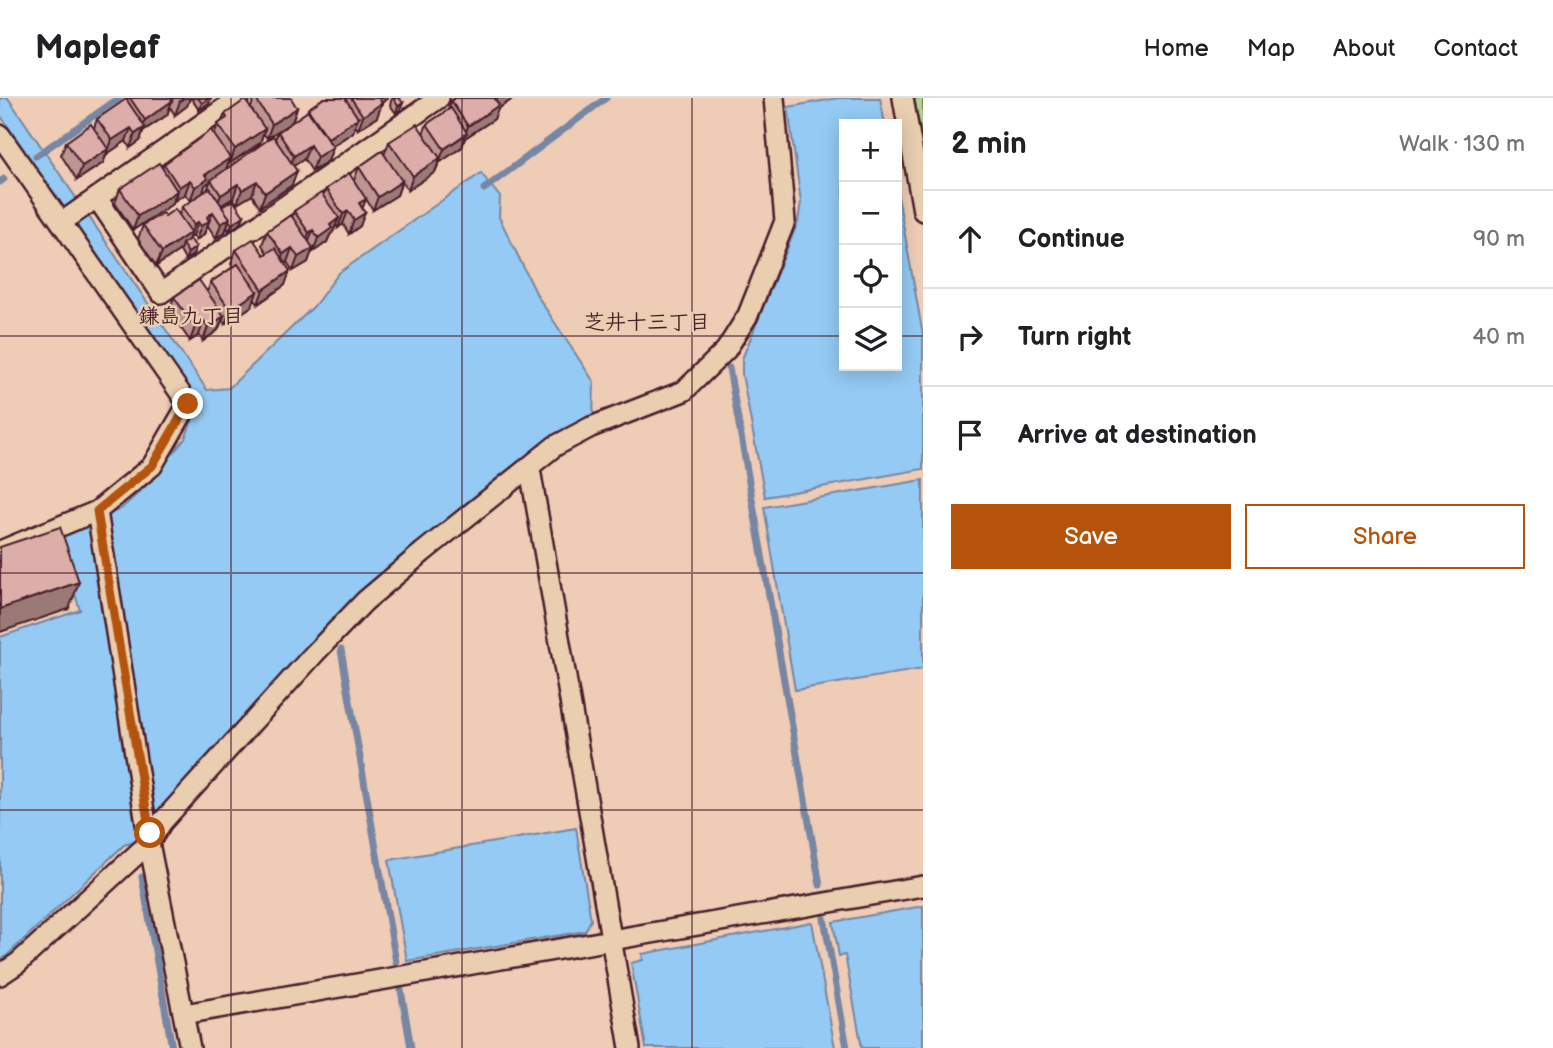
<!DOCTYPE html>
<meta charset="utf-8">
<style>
body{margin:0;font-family:"Balsamiq Sans","Klee One",sans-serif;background:#f6f6f6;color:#202124}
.controls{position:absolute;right:21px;top:21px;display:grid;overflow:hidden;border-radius:0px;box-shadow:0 4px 18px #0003}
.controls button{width:63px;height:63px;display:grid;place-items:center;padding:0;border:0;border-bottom:2px solid #e0e0e0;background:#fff;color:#202124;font:35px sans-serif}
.stop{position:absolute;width:21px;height:21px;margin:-16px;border:5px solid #b45309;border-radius:50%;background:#fff}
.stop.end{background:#b45309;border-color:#fff;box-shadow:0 2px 7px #0008}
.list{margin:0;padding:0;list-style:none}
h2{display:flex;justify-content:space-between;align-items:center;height:91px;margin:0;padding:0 28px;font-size:30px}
h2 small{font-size:23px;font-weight:400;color:#757577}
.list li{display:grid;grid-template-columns:46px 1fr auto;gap:21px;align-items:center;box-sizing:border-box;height:98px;padding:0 28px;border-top:2px solid #e0e0e0}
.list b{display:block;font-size:26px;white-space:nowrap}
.list em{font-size:23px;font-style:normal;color:#757577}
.actions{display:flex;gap:14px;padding:21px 28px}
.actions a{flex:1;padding:16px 0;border:2px solid #b45309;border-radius:0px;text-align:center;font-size:24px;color:#b45309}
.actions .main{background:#b45309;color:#fff}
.icon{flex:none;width:38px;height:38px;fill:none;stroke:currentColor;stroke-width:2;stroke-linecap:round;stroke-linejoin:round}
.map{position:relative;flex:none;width:923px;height:950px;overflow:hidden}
header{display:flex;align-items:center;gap:42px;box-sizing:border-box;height:98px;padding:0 35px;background:#fff;border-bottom:2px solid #e0e0e0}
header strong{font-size:33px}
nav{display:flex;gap:38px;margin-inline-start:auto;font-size:24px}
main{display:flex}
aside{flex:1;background:#fff}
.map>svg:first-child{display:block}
.green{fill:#afd693;stroke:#7c7a5f;stroke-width:2}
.water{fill:#94caf3;stroke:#7686a3;stroke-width:2}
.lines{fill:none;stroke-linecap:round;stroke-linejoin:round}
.stream{stroke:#7686a3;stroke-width:7}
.minor-casing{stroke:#4a1f2b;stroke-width:24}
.minor{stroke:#e9ceb0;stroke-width:19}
.wall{fill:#bd9591;stroke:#4a1f2b;stroke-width:2}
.shaded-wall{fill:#9a7976;stroke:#4a1f2b;stroke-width:2}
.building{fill:#dcada9;stroke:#4a1f2b;stroke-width:2}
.route{stroke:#b45309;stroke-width:9}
.grid{fill:none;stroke:#4a1f2b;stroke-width:2;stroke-opacity:0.55}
.labels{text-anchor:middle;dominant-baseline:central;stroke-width:5;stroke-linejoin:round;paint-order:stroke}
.neighbourhood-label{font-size:21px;font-weight:bold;fill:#4a1f2b;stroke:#e9ceb0}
</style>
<header>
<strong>Mapleaf</strong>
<nav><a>Home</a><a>Map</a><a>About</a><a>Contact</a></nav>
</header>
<main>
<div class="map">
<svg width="923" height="950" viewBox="0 0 923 950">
<rect width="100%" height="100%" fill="#eeccb5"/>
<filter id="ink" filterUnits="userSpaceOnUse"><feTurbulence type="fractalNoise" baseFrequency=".0143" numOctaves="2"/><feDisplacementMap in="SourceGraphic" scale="14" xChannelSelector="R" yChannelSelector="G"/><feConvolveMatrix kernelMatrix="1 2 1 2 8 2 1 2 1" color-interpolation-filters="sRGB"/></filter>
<g filter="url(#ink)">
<polygon class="green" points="914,0 923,0 923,43 922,43"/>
<g class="water">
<polygon points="0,0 8,0 207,292 229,290 314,208 339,175 481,75 500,99 499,119 538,199 594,284 593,324 359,500 138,743 124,747 0,864 0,539 80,512 57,438 121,411 144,390 185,341 199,304 0,17"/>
<polygon points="838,0 880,0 885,26 844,26 844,268 897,268 897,93 923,237 923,371 765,399 742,276 742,261 798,124 801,104 788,9"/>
<polygon points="923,382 923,571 795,592 764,409"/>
<polygon points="576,730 591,822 585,833 407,863 389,762"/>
<polygon points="923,808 923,950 862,950 845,857 839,858 833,824"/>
<polygon points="812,824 835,950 646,950 631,865 643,862 642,856"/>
</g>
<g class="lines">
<g class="stream">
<polyline points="36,58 119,0"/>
<polyline points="0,84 4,81"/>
<polyline points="484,91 606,0"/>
<polyline points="729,270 820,787"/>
<polyline points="341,552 396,864"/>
<polyline points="142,779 172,950"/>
<polyline points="824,820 847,950"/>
<polyline points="401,892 411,950"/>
</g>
<defs>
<g id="minor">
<polyline points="903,0 923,113"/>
<polyline points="0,37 188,306 152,368 97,413 0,453"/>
<polyline points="97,100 161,195 439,0"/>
<polyline points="62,124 239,0"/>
<polyline points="530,371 630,950"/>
<polyline points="97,413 149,745 190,950"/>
<polyline points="0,877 18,865 149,745 162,724 315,555 365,503 423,454 555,348 591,329 684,293 726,252 748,217 785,123 774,0"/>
<polyline points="184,916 923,788"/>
</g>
</defs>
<use href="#minor" class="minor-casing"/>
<use href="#minor" class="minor"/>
</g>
<g class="wall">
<polygon points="128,0 190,0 187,8 175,17 170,9 167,17 143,33 140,43 130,50 126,43 107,56 103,65 77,82 61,57 66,44 94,30 97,21 127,3"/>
<polygon points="191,0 211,0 209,5 199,12"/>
<polygon points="254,0 297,10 292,24 267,40 263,35 260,45 230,65 229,63 226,72 275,41 278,34 307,14 308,11 324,0 387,0 382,5 377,19 358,31 355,28 353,34 332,48 333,49 328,63 312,73 304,61 293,68 297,73 292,87 260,109 252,97 237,106 233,100 221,107 241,125 229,133 227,129 225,134 216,140 208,128 204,136 196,142 193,138 189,140 188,143 193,157 185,162 180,153 180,152 156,168 138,141 143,127 165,118 179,117 182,109 207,92 210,84 205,87 203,95 190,103 185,96 174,103 173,102 172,106 133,132 115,105 120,91 162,70 164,66 214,37 218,26 222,23 225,16 251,10"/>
<polygon points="392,0 399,0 400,12 396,15 390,7"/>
<polygon points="455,0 514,0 498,11 494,21 465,40 462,49 439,65 435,74 408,92 402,83 397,97 373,112 366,101 362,111 360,128 349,136 343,126 338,130 336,127 333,134 330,137 327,144 313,154 312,152 308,164 293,173 287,164 285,165 285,187 258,206 254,201 252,208 225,226 222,222 218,232 203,243 199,237 190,243 169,213 174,199 207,194 211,184 233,169 231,166 236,152 264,157 267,155 262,147 267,133 292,119 294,113 323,98 326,91 354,82 359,69 384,57 389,44 423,36 427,26 448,12 451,3"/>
</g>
<g class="shaded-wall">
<polygon points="184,0 190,0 187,8 175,17 180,3"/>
<polygon points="209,0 211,0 209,5 199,12 202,5"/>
<polygon points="376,0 387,0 382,5 377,19 358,31 363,18"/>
<polygon points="498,0 514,0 498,11 494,21 465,40 462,49 439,65 444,51 465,37 468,28 494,10"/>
<polygon points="172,3 167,17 143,33 140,43 130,50 135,36 141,32 145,22"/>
<polygon points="403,5 400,12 396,15 398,8"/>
<polygon points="297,10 292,24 267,40 272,26"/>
<polygon points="358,20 353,34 323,54 328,40"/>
<polygon points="131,30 126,43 107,56 112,42"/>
<polygon points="265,31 260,45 230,65 235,51"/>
<polygon points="310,47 304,61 289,71 294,58"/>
<polygon points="333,49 328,63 312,73 317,59"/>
<polygon points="108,51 103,65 77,82 82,68"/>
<polygon points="230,60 225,74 205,87 203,95 190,103 195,89 205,77"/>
<polygon points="440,60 435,74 408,92 413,78"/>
<polygon points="297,73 292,87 260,109 265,95"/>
<polygon points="190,82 185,96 174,103 179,89"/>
<polygon points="257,83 252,97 237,106 242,92"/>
<polygon points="402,83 397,97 373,112 378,99"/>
<polygon points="238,86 233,100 215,111 221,97"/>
<polygon points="177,93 172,106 133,132 138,118"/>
<polygon points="366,101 361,114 359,105"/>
<polygon points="348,113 343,126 338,130 343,116"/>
<polygon points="213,114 204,136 196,142 201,128 207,119"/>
<polygon points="365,115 360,128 349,136 354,122"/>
<polygon points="244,118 241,125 229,133 232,126"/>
<polygon points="230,120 225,134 216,140 221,126"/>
<polygon points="339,120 333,134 330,137 327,144 313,154 318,140 330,127"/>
<polygon points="198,124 193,138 189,140 194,127"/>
<polygon points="313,132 308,146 304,148 309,135"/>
<polygon points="191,134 186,148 182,146 180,152 156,168 162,154"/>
<polygon points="196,149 193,157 185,162 188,155"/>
<polygon points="292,150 287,164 278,170 283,156"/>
<polygon points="313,150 308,164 293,173 298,159"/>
<polygon points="290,173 285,187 258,206 263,192"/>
<polygon points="257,194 252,208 225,226 230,212"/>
<polygon points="224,218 218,232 203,243 208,229"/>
<polygon points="204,223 199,237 190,243 195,229"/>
<polygon points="79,484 69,511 0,534 0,511"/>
</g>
<g class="building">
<polygon points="130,0 170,0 172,3 145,22"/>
<polygon points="198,0 209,0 202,5"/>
<polygon points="255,0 291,0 297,10 272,26"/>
<polygon points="324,0 345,0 358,20 328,40 308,11"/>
<polygon points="351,0 379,0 382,5 363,18"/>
<polygon points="393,0 399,0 403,5 398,8"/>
<polygon points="455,0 494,0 499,7 468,28 451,3"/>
<polygon points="126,1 145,29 135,36 131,30 112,42 97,21"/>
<polygon points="245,2 265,31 235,51 218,26 227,20 225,16"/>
<polygon points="451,10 467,35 444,51 427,26"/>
<polygon points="308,13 333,49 317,59 310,47 294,58 278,34"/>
<polygon points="91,26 108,51 82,68 66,44"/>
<polygon points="417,26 440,60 413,78 389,44"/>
<polygon points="211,32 230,60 205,77 208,81 195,89 190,82 179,89 164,66"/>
<polygon points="273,38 297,73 265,95 257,83 242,92 238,86 221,97 211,82"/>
<polygon points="382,53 402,83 378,99 359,69"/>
<polygon points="159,65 177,93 138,118 120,91"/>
<polygon points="349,75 366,101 359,105 365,115 354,122 348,113 343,116 326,91"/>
<polygon points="210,90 230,120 221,126 213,114 207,119 209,123 201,128 198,124 194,127 182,109"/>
<polygon points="321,95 339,120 330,127 332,130 318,140 313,132 309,135 294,113"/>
<polygon points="233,102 244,118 232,126 229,122 230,120 222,109"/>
<polygon points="175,111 191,134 162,154 143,127 163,115 165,118"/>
<polygon points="291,117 313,150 298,159 292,150 283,156 267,133"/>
<polygon points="190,141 196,149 188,155 182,146"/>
<polygon points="253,141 264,157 275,150 290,173 263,192 236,152"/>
<polygon points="238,166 257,194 230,212 211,184"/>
<polygon points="199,182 224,218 208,229 204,223 195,229 174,199"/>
<polygon points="60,429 79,484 0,511 0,449"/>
</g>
</g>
<g class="lines" filter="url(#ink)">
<polyline class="route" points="150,735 97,413 152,368 188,306"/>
</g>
<path class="grid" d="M231,0V950M462,0V950M692,0V950M0,238H844M897,238H923M0,475H923M0,712H923"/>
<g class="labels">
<g class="neighbourhood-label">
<text x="191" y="218">鎌島九丁目</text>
<text x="647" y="224">芝井十三丁目</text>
</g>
</g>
</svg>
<div class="controls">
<button>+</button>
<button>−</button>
<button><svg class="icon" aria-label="locate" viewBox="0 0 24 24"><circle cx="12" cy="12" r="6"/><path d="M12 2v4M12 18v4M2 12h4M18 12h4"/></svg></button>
<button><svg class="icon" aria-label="layers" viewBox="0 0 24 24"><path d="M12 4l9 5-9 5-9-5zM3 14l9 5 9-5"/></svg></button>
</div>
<div class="stop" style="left:150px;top:735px"></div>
<div class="stop end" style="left:188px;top:306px"></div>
</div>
<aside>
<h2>2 min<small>Walk · 130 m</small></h2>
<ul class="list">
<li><svg class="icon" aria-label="ahead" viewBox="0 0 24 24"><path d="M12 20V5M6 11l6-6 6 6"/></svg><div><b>Continue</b></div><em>90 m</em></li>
<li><svg class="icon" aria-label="right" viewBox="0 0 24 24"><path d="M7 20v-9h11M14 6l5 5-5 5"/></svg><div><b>Turn right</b></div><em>40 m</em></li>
<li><svg class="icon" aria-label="arrive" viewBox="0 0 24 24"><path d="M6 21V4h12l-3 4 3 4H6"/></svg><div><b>Arrive at destination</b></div></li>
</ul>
<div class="actions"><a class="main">Save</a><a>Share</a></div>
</aside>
</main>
